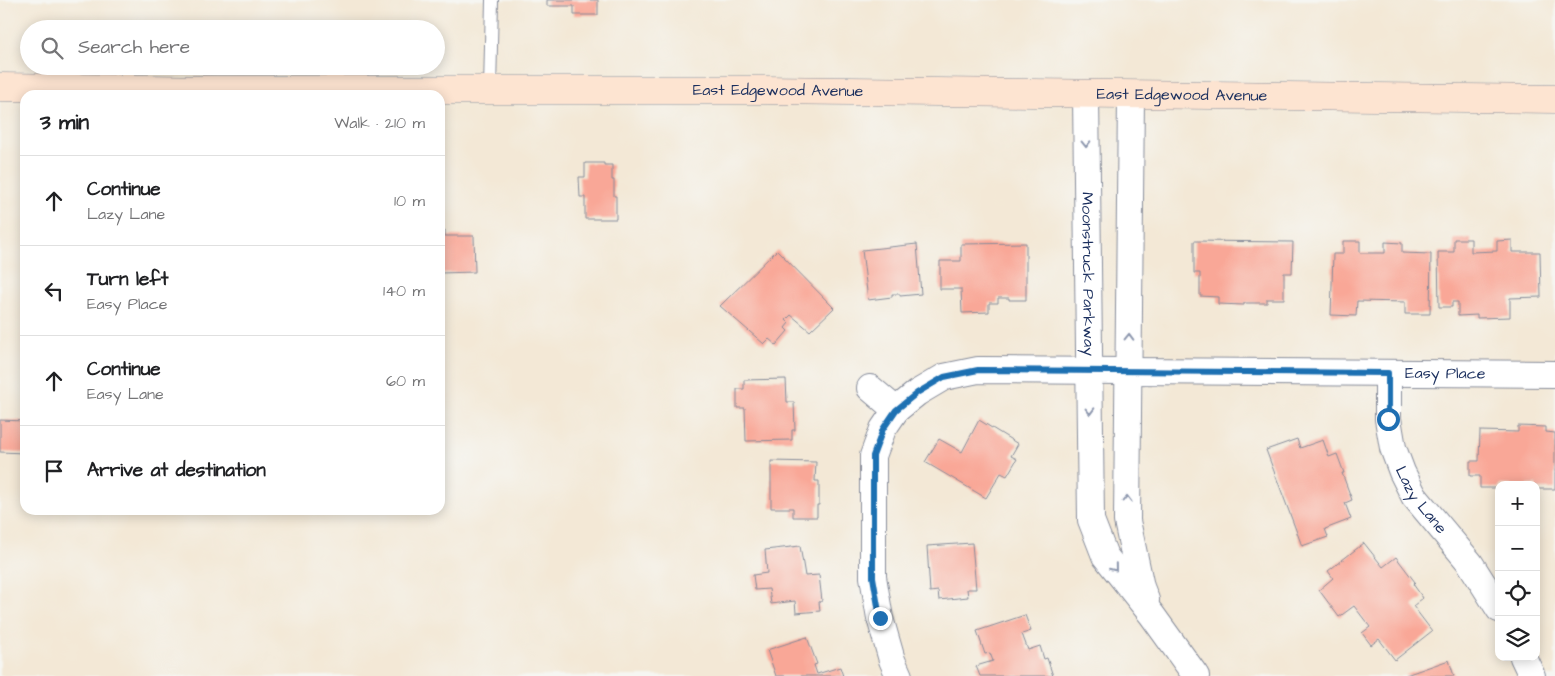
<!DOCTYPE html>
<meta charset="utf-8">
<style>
body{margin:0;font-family:"Architects Daughter",sans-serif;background:#f6f6f6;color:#202124}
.controls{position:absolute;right:15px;bottom:15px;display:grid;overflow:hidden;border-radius:10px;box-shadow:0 2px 12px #0003}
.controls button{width:45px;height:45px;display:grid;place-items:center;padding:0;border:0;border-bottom:1px solid #e0e0e0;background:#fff;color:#202124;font:25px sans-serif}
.stop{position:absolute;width:15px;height:15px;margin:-11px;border:4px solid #1f6fb2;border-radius:50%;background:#fff}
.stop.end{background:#1f6fb2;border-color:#fff;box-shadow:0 1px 5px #0008}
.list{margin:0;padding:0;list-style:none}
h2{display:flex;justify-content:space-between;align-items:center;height:65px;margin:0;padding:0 20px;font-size:21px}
h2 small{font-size:16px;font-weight:400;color:#757577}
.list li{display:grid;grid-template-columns:32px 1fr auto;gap:15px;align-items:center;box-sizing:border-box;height:90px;padding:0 20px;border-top:1px solid #e0e0e0}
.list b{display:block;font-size:19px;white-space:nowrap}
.list p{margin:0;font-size:16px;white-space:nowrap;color:#757577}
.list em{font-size:16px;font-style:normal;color:#757577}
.icon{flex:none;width:28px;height:28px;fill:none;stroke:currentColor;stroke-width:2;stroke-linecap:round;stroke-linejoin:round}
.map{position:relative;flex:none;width:1555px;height:676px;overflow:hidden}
.search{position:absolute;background:#fff;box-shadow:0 2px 12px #0003;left:20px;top:20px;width:425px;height:55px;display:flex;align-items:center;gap:12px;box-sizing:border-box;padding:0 18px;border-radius:28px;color:#757577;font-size:19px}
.panel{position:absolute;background:#fff;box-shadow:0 2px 12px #0003;left:20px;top:90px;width:425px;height:425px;border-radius:15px}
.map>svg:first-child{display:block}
.building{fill:#f9a797}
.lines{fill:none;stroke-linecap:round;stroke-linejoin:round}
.lane-casing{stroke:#878c9a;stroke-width:14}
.street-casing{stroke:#878c9a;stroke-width:28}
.secondary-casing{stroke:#878c9a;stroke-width:29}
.lane{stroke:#fff;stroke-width:12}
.street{stroke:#fff;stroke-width:26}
.secondary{stroke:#fde4d1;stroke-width:28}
.oneway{stroke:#8d97ae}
.route{stroke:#1f6fb2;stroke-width:6}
.labels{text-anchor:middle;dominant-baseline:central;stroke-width:5;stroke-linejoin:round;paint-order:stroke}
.street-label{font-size:16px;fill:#1b2f5e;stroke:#f6f6f2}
</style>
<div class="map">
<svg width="1555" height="676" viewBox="0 0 1555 676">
<rect width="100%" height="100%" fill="#f6f6f2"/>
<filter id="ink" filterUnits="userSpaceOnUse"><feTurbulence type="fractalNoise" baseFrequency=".02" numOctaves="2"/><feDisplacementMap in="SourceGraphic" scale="10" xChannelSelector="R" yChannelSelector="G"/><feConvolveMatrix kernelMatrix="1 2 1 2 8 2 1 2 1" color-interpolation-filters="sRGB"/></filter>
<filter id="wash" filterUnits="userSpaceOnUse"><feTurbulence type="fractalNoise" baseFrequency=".0096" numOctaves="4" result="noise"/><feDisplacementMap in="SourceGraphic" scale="20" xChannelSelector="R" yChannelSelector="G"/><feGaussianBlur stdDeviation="1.12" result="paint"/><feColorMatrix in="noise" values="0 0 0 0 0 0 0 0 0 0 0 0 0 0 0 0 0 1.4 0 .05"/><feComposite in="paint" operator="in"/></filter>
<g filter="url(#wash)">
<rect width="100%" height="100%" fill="#f3e8d6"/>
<g id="blocks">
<g class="building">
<polygon points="547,0 598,0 598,15 574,15 574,6 547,6"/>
<polygon points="585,163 604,163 604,165 612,165 612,180 614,180 614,196 616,196 616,219 585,219 585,197 580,197 579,177 585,177"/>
<polygon points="440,230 445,230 445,236 474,236 475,272 440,273"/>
<polygon points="1454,239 1471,239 1471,252 1497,251 1497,241 1512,240 1512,252 1540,252 1541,297 1510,298 1510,317 1477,318 1477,315 1458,316 1458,302 1452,302 1452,307 1439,307 1438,252 1454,252"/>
<polygon points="1194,241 1293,242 1292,273 1284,273 1284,299 1267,299 1267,303 1244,303 1244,305 1218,304 1218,297 1200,296 1200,273 1194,273"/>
<polygon points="1343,241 1360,241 1360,253 1385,253 1385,242 1402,243 1402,253 1431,254 1430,314 1405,314 1405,302 1357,301 1356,316 1331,315 1333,254 1343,254"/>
<polygon points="1026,243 1026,300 1009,300 1009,298 998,298 998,303 989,303 989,312 962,313 961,289 940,289 940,261 961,261 961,244"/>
<polygon points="917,244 921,294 900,296 900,294 892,294 892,297 868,300 862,250"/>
<polygon points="777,250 834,308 810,331 791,315 786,320 789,323 785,328 788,331 776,345 769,339 764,344 720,306"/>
<polygon points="786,379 787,402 794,402 795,430 792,430 792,440 746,441 745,408 737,408 737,389 744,389 744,380"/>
<polygon points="0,420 25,421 25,453 0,452"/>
<polygon points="979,420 1018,444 1011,456 1017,459 1007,476 1001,473 986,498 925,462 939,439 962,452"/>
<polygon points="1518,426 1546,427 1546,432 1555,433 1555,489 1536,489 1536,485 1499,485 1499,488 1480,488 1480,476 1470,476 1470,461 1479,461 1480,431 1518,432"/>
<polygon points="1297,439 1300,448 1323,440 1329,457 1337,454 1344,473 1342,473 1352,500 1345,503 1351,519 1325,529 1328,537 1302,546 1266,450"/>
<polygon points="771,461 816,462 815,481 819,481 819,505 817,505 817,517 793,517 793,508 771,508"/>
<polygon points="972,543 976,589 967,589 968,597 939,600 938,591 930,592 927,546"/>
<polygon points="1364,543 1383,567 1396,557 1415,582 1413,584 1423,598 1413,606 1432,631 1395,660 1379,639 1371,645 1362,633 1370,627 1354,606 1339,617 1319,590 1333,578 1328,571"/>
<polygon points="800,546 805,576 819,575 822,601 819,602 820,611 796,613 795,601 771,604 769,589 755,590 753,575 767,573 765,550"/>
<polygon points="1025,615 1031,631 1022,634 1028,650 1040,646 1044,659 1047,658 1053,676 980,676 976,666 993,661 990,653 985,654 977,631"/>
<polygon points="807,637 817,664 814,665 817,674 840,667 843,676 776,676 767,650"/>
<polygon points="1449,660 1454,676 1406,676 1406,675"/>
</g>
</g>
</g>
<g filter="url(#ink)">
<use href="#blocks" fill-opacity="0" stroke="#878c9a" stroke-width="1"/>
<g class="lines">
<defs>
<polyline id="lane" points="490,90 492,0"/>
<g id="street">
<path id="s1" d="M1086,95L1091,520L1105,556L1152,615L1196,676"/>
<polyline points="1131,95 1127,521 1141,587 1146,600"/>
<path id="s2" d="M1388,373V419L1393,448L1402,472L1414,496L1470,563L1499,609"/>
<polyline points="870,388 896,410"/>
<polyline points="1523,657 1532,676"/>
<path id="s3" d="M899,676L892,660L880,618L873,577V456L883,429L896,410L917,393L944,377L978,370L1555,374"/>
</g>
<g id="secondary">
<path id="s4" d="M0,87L217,90H763L1555,99"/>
</g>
</defs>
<use href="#lane" class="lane-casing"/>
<use href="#street" class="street-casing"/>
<use href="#secondary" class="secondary-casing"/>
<use href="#lane" class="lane"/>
<use href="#street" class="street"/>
<use href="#secondary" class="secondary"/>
</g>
<defs><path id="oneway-chevron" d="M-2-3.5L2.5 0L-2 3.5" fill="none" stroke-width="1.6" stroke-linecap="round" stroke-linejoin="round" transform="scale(1.25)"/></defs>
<g class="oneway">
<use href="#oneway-chevron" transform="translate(1086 144) rotate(89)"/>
<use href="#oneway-chevron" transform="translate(1129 337) rotate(-89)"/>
<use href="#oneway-chevron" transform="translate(1090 411) rotate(89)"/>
<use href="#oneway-chevron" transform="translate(1127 499) rotate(-90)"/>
<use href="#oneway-chevron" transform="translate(1114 568) rotate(51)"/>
</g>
</g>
<g class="lines" filter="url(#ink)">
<polyline class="route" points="880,618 873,577 873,456 883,429 896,410 917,393 944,377 978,370 1388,373 1388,419"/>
</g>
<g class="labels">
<g class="street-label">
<text stroke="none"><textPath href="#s4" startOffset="778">East Edgewood Avenue</textPath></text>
<text stroke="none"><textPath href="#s4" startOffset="1182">East Edgewood Avenue</textPath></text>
<text stroke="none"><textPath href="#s1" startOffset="179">Moonstruck Parkway</textPath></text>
<text stroke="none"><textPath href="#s3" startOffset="836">Easy Place</textPath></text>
<text stroke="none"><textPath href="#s2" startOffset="135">Lazy Lane</textPath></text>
</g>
</g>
</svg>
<div class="controls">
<button>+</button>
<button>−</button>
<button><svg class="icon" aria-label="locate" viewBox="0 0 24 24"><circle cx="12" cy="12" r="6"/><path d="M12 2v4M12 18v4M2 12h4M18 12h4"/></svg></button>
<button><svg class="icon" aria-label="layers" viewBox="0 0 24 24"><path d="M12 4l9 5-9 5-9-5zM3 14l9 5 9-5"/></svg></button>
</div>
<div class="stop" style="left:1388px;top:419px"></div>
<div class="stop end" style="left:880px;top:618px"></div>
<div class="search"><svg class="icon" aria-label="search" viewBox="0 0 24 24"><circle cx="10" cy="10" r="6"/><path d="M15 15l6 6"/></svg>Search here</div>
<section class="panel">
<h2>3 min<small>Walk · 210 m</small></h2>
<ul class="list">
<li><svg class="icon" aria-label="ahead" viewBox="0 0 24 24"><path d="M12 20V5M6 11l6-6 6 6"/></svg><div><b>Continue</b><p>Lazy Lane</p></div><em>10 m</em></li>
<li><svg class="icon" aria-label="left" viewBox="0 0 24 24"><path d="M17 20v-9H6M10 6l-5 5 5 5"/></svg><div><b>Turn left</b><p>Easy Place</p></div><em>140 m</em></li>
<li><svg class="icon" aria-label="ahead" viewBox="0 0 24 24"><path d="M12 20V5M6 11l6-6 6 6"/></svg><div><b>Continue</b><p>Easy Lane</p></div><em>60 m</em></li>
<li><svg class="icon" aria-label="arrive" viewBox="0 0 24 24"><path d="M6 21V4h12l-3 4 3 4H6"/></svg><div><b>Arrive at destination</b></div></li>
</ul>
</section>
</div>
